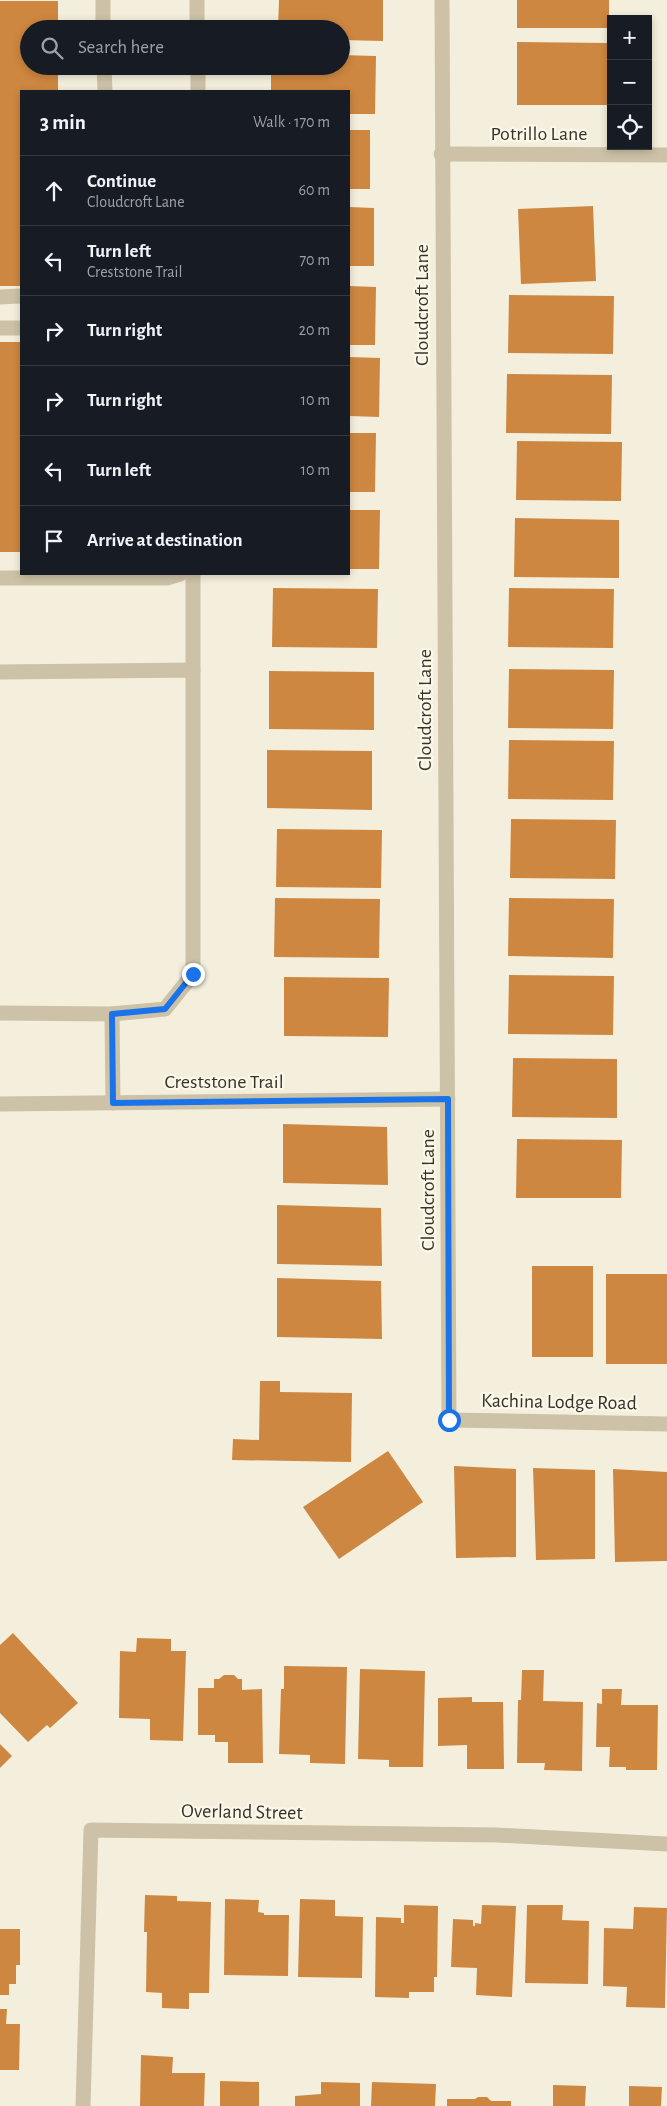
<!DOCTYPE html>
<meta charset="utf-8">
<style>
body{margin:0;font-family:"Alegreya Sans",sans-serif;background:#20242c;color:#f1f3f6}
.controls{position:absolute;right:15px;top:15px;display:grid;overflow:hidden;border-radius:0px;box-shadow:0 2px 8px #0003}
.controls button{width:45px;height:45px;display:grid;place-items:center;padding:0;border:0;border-bottom:1px solid #363941;background:#171b24;color:#f1f3f6;font:25px sans-serif}
.stop{position:absolute;width:15px;height:15px;margin:-11px;border:4px solid #1a73e8;border-radius:50%;background:#fff}
.stop.end{background:#1a73e8;border-color:#fff;box-shadow:0 1px 5px #0008}
.list{margin:0;padding:0;list-style:none}
h2{display:flex;justify-content:space-between;align-items:center;height:65px;margin:0;padding:0 20px;font-size:21px}
h2 small{font-size:16px;font-weight:400;color:#9ea1a6}
.list li{display:grid;grid-template-columns:32px 1fr auto;gap:15px;align-items:center;box-sizing:border-box;height:70px;padding:0 20px;border-top:1px solid #363941}
.list b{display:block;font-size:19px;white-space:nowrap}
.list p{margin:0;font-size:16px;white-space:nowrap;color:#9ea1a6}
.list em{font-size:16px;font-style:normal;color:#9ea1a6}
.icon{flex:none;width:28px;height:28px;fill:none;stroke:currentColor;stroke-width:2;stroke-linecap:round;stroke-linejoin:round}
.map{position:relative;flex:none;width:667px;height:2106px;overflow:hidden}
.search{position:absolute;background:#171b24;box-shadow:0 2px 8px #0003;left:20px;top:20px;width:330px;height:55px;display:flex;align-items:center;gap:12px;box-sizing:border-box;padding:0 18px;border-radius:28px;color:#9ea1a6;font-size:19px}
.panel{position:absolute;background:#171b24;box-shadow:0 2px 8px #0003;left:20px;top:90px;width:330px;height:485px;border-radius:0px}
.map>svg:first-child{display:block}
.building{fill:#ce8740}
.lines{fill:none;stroke-linecap:round;stroke-linejoin:round}
.minor{stroke:#cdc2a7;stroke-width:15}
.route{stroke:#1a73e8;stroke-width:6}
.labels{text-anchor:middle;dominant-baseline:central;stroke-width:4.5;stroke-linejoin:round;paint-order:stroke}
.street-label{font-size:20px;fill:#393228;stroke:#fbf8ea}
</style>
<div class="map">
<svg width="667" height="2106" viewBox="0 0 667 2106">
<rect width="100%" height="100%" fill="#f4efdd"/>
<g class="building">
<polygon points="279,0 383,0 383,41 341,40 341,29 278,29"/>
<rect x="517" y="0" width="92" height="28"/>
<polygon points="0,1 58,1 58,29 29,29 29,66 58,66 58,91 21,91 21,286 0,286"/>
<polygon points="517,42 611,43 611,105 517,105"/>
<polygon points="341,55 376,56 375,114 349,114 349,91 271,91 271,66 341,66"/>
<rect x="349" y="130" width="21" height="59"/>
<polygon points="593,206 596,281 521,284 518,209"/>
<polygon points="349,207 374,208 374,266 349,266"/>
<polygon points="349,286 376,287 375,345 349,345"/>
<polygon points="509,295 614,296 613,354 508,353"/>
<rect x="0" y="342" width="21" height="210"/>
<polygon points="349,357 380,358 379,417 349,416"/>
<polygon points="507,374 612,375 611,434 506,433"/>
<polygon points="349,433 376,433 375,492 349,492"/>
<polygon points="517,441 622,442 621,501 516,500"/>
<polygon points="349,510 380,510 379,569 349,569"/>
<polygon points="515,518 619,520 619,578 514,577"/>
<polygon points="273,588 378,589 377,648 272,647"/>
<polygon points="509,588 614,589 613,648 508,647"/>
<polygon points="509,669 614,670 613,729 508,728"/>
<polygon points="269,671 374,672 374,730 269,729"/>
<polygon points="509,740 614,741 613,800 508,799"/>
<polygon points="267,750 372,751 372,810 267,808"/>
<polygon points="511,819 616,820 615,879 510,878"/>
<polygon points="277,829 382,830 381,888 276,887"/>
<polygon points="275,898 380,899 379,958 274,957"/>
<polygon points="509,898 614,899 613,958 508,956"/>
<polygon points="509,975 614,976 613,1035 508,1034"/>
<polygon points="284,977 389,978 388,1037 284,1036"/>
<polygon points="513,1058 617,1059 617,1118 512,1117"/>
<polygon points="283,1124 387,1127 388,1185 283,1183"/>
<polygon points="517,1139 622,1140 621,1198 516,1198"/>
<polygon points="277,1205 381,1208 382,1266 277,1264"/>
<rect x="532" y="1266" width="61" height="91"/>
<rect x="606" y="1274" width="61" height="90"/>
<polygon points="277,1278 381,1281 382,1339 277,1337"/>
<polygon points="260,1381 280,1381 280,1392 352,1393 351,1462 232,1460 233,1439 259,1440"/>
<polygon points="388,1451 423,1502 339,1559 303,1507"/>
<polygon points="454,1466 516,1469 516,1557 456,1558"/>
<polygon points="533,1468 595,1470 595,1559 536,1560"/>
<polygon points="613,1469 667,1472 667,1561 615,1562"/>
<polygon points="13,1633 78,1703 50,1728 47,1725 28,1742 0,1713 0,1645"/>
<polygon points="137,1638 171,1639 171,1651 186,1651 183,1741 150,1740 150,1719 119,1718 120,1651 136,1652"/>
<polygon points="284,1666 347,1667 345,1764 310,1763 310,1755 279,1754 281,1689 284,1689"/>
<polygon points="360,1669 425,1671 423,1767 389,1767 389,1760 358,1759"/>
<polygon points="522,1670 544,1670 543,1701 583,1702 582,1771 544,1770 545,1763 517,1763 518,1700 521,1700"/>
<polygon points="224,1675 234,1675 238,1679 242,1679 242,1690 262,1689 263,1763 228,1763 228,1742 215,1742 215,1735 198,1735 198,1688 214,1688 214,1679 219,1679"/>
<polygon points="602,1689 622,1689 621,1705 658,1705 657,1770 626,1770 626,1767 609,1767 610,1747 596,1747 597,1703 602,1704"/>
<polygon points="472,1697 472,1702 503,1702 504,1769 467,1769 467,1745 438,1746 438,1698"/>
<polygon points="0,1744 12,1756 0,1768"/>
<polygon points="145,1895 177,1896 177,1901 211,1902 209,1993 189,1993 189,2009 162,2008 162,1993 146,1992 147,1932 144,1932"/>
<polygon points="225,1899 259,1900 258,1912 264,1913 264,1915 289,1915 288,1976 224,1975"/>
<polygon points="300,1899 335,1900 335,1916 363,1917 362,1978 298,1977"/>
<polygon points="404,1905 438,1906 437,1977 434,1977 434,1992 409,1992 409,1998 375,1997 376,1917 401,1918 401,1923 404,1923"/>
<polygon points="482,1905 516,1906 512,1997 476,1995 477,1968 451,1967 453,1919 473,1920 473,1926 475,1926 475,1923 481,1924"/>
<polygon points="527,1905 563,1905 562,1920 589,1921 588,1984 525,1983"/>
<polygon points="634,1907 667,1908 665,2008 626,2007 627,1987 603,1986 604,1928 633,1929"/>
<polygon points="0,1929 20,1929 20,1965 16,1965 16,1984 9,1984 9,1995 0,1995"/>
<polygon points="0,2009 7,2009 6,2024 20,2024 19,2070 0,2070"/>
<polygon points="141,2055 173,2057 172,2073 205,2073 204,2106 140,2106"/>
<polygon points="220,2081 259,2082 259,2106 220,2106"/>
<polygon points="321,2082 360,2083 360,2106 295,2106 295,2096 321,2094"/>
<polygon points="372,2082 436,2084 435,2106 371,2106"/>
<polygon points="553,2085 586,2086 585,2106 553,2106"/>
<polygon points="629,2086 662,2087 661,2106 629,2106"/>
<polygon points="478,2097 487,2097 491,2101 511,2101 511,2106 447,2106 447,2099 475,2099"/>
</g>
<g class="lines">
<g class="minor">
<polyline points="103,0 103,29"/>
<polyline points="197,0 197,29"/>
<polyline points="442,0 449,1420 667,1424"/>
<polyline points="104,66 105,91"/>
<polyline points="198,66 198,91"/>
<polyline points="441,154 667,155"/>
<polyline points="0,297 21,296"/>
<polyline points="0,328 21,328"/>
<polyline points="0,578 167,578 180,574"/>
<polyline points="193,670 193,574"/>
<polyline points="0,672 193,670 193,974 165,1009 112,1014 0,1013"/>
<polyline points="112,1014 113,1103"/>
<polyline points="0,1104 448,1099"/>
<polyline points="83,2106 91,1830 497,1835 667,1844"/>
</g>
</g>
<g class="lines">
<polyline class="route" points="193,974 165,1009 112,1014 113,1103 448,1099 449,1420"/>
</g>
<g class="labels">
<g class="street-label">
<text x="539" y="134">Potrillo Lane</text>
<text transform="translate(422 305) rotate(-90)">Cloudcroft Lane</text>
<text transform="translate(425 710) rotate(-90)">Cloudcroft Lane</text>
<text x="224" y="1082">Creststone Trail</text>
<text transform="translate(428 1190) rotate(-90)">Cloudcroft Lane</text>
<text transform="translate(559 1402) rotate(1)">Kachina Lodge Road</text>
<text transform="translate(242 1812) rotate(1)">Overland Street</text>
</g>
</g>
</svg>
<div class="controls">
<button>+</button>
<button>−</button>
<button><svg class="icon" aria-label="locate" viewBox="0 0 24 24"><circle cx="12" cy="12" r="6"/><path d="M12 2v4M12 18v4M2 12h4M18 12h4"/></svg></button>
</div>
<div class="stop" style="left:449px;top:1420px"></div>
<div class="stop end" style="left:193px;top:974px"></div>
<div class="search"><svg class="icon" aria-label="search" viewBox="0 0 24 24"><circle cx="10" cy="10" r="6"/><path d="M15 15l6 6"/></svg>Search here</div>
<section class="panel">
<h2>3 min<small>Walk · 170 m</small></h2>
<ul class="list">
<li><svg class="icon" aria-label="ahead" viewBox="0 0 24 24"><path d="M12 20V5M6 11l6-6 6 6"/></svg><div><b>Continue</b><p>Cloudcroft Lane</p></div><em>60 m</em></li>
<li><svg class="icon" aria-label="left" viewBox="0 0 24 24"><path d="M17 20v-9H6M10 6l-5 5 5 5"/></svg><div><b>Turn left</b><p>Creststone Trail</p></div><em>70 m</em></li>
<li><svg class="icon" aria-label="right" viewBox="0 0 24 24"><path d="M7 20v-9h11M14 6l5 5-5 5"/></svg><div><b>Turn right</b></div><em>20 m</em></li>
<li><svg class="icon" aria-label="right" viewBox="0 0 24 24"><path d="M7 20v-9h11M14 6l5 5-5 5"/></svg><div><b>Turn right</b></div><em>10 m</em></li>
<li><svg class="icon" aria-label="left" viewBox="0 0 24 24"><path d="M17 20v-9H6M10 6l-5 5 5 5"/></svg><div><b>Turn left</b></div><em>10 m</em></li>
<li><svg class="icon" aria-label="arrive" viewBox="0 0 24 24"><path d="M6 21V4h12l-3 4 3 4H6"/></svg><div><b>Arrive at destination</b></div></li>
</ul>
</section>
</div>
